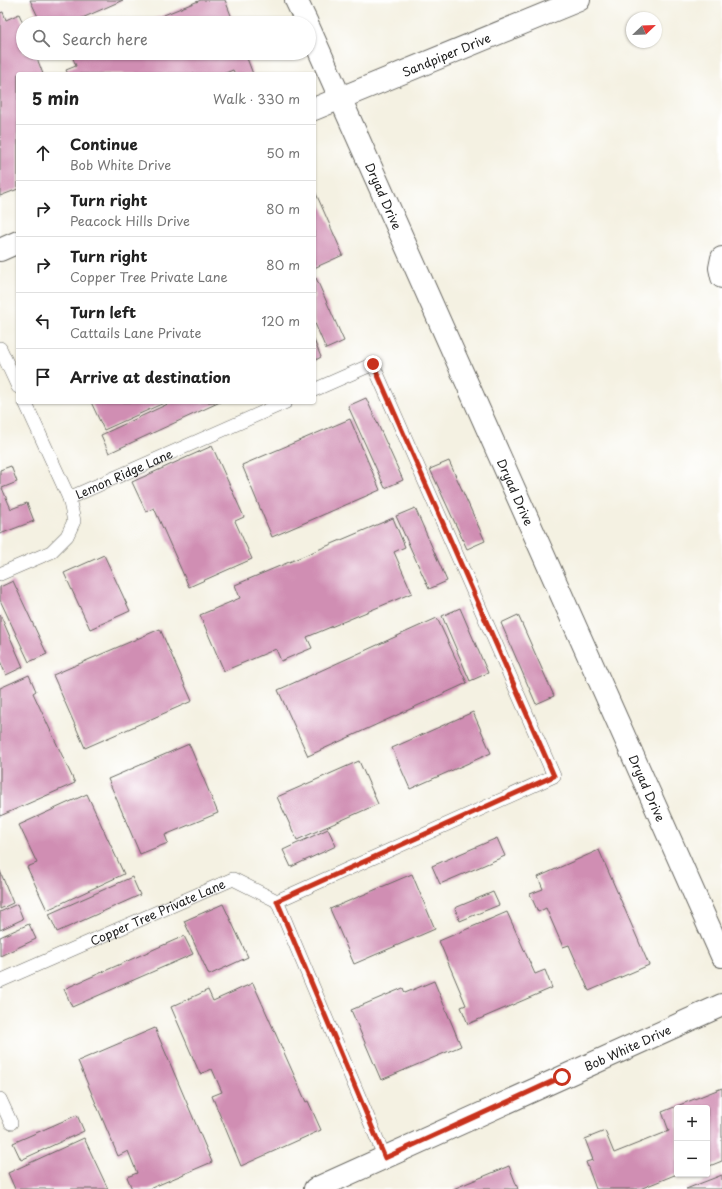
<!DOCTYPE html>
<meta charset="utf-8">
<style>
body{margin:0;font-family:"Playpen Sans",sans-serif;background:#f6f6f6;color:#222}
.controls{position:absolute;right:12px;bottom:12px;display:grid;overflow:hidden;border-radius:4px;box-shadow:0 1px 3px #0004}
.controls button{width:36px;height:36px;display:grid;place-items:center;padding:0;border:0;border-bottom:1px solid #e0e0e0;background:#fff;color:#222;font:20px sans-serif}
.compass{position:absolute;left:626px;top:12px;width:36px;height:36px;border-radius:50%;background:#fff;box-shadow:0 1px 3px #0004;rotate:67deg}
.stop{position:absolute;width:12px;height:12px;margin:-9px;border:3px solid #c8321e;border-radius:50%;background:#fff}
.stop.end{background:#c8321e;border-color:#fff;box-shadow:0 1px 4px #0008}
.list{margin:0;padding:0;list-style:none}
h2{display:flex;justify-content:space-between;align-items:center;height:52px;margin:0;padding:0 16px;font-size:17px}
h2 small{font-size:13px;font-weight:400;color:#767676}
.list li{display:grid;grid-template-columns:26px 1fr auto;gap:12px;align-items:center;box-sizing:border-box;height:56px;padding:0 16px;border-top:1px solid #e0e0e0}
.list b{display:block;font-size:15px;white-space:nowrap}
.list p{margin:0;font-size:13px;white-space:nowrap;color:#767676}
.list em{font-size:13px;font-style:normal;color:#767676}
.icon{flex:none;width:22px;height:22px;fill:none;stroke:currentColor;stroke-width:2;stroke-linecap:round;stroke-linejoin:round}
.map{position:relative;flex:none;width:722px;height:1189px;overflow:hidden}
.search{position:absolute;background:#fff;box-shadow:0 1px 3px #0004;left:16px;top:16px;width:300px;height:44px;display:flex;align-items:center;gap:10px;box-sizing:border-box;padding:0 14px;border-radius:22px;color:#767676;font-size:15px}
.panel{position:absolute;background:#fff;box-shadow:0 1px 3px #0004;left:16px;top:72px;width:300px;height:332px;border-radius:4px}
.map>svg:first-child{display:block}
.building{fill:#d08eb3}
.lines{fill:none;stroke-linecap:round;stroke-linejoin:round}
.service-casing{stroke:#686761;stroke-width:14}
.minor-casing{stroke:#686761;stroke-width:24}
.tertiary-casing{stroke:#686761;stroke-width:24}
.service{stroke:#fff;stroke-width:13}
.minor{stroke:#fff;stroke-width:22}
.tertiary{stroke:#fff;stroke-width:22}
.route{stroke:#c8321e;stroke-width:5}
.labels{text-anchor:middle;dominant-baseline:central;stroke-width:3;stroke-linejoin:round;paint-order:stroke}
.street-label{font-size:12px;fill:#1c1c1c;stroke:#fff}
</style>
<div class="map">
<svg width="722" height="1189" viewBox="0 0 722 1189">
<rect width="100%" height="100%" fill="#fff"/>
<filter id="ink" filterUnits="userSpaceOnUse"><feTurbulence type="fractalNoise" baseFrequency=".025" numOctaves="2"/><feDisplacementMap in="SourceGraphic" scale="8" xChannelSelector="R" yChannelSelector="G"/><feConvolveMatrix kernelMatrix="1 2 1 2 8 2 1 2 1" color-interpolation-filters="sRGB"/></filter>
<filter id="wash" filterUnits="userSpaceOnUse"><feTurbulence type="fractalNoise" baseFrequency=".012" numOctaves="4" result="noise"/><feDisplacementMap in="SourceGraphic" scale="16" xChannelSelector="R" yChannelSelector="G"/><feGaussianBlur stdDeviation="0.9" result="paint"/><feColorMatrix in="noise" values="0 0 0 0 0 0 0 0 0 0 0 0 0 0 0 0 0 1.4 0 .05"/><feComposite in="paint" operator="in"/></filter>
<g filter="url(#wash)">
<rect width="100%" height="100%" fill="#f4f1e2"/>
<g id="blocks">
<g class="building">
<polygon points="30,0 123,0 71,23 41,23"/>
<polygon points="201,0 225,0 234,23 144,23"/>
<polygon points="3,12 6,20 19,14 23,23 23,53 35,53 43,74 18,74 18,189 0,196 0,13"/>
<polygon points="71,53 245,53 253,74 235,74 233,70 223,74 68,74 66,70 76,66"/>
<polygon points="314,189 343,255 314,268"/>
<polygon points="316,278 344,341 326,349 314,321 314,279"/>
<polygon points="314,340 321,357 314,361"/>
<polygon points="366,398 403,480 385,488 348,406"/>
<polygon points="91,402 166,402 104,430"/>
<polygon points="172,402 220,402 109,453 101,435"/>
<polygon points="350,419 380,490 272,537 242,465"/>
<polygon points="212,446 244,517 235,521 252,559 189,587 154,508 146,512 132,482"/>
<polygon points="449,461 485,541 467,549 430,469"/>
<polygon points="11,466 17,482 2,488 11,509 27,503 34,521 0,534 0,470"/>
<polygon points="415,508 447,581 429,589 396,516"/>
<polygon points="393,518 405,547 394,552 412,593 307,637 312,648 281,661 276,649 224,671 200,615 240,598 235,585"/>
<polygon points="104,555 130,611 90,629 64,573"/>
<polygon points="13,581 47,654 29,662 0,600 0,587"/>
<polygon points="460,608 488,673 470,681 442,616"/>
<polygon points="0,614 23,667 6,675 0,661"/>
<polygon points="518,615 554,696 536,704 501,623"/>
<polygon points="437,618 467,683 308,756 278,690"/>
<polygon points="160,629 192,701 85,748 53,675"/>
<polygon points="29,675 36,691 33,693 75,783 0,816 0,688"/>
<polygon points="473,712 491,753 410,789 392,748"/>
<polygon points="189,744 218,813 165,835 168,843 140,854 108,779"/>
<polygon points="359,761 378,804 297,840 277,797"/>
<polygon points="87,794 124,874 47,910 27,867 37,863 19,825"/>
<polygon points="328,829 336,846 291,867 283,850"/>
<polygon points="497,838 505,856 440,884 432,866"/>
<polygon points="599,850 649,965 589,991 569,945 563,947 546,908 538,912 530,894 543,889 538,877"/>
<polygon points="0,871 13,903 0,909"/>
<polygon points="412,874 435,929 354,964 330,909"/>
<polygon points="132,877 140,895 57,932 49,914"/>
<polygon points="493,892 499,905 460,921 455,908"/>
<polygon points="17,904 23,919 0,930 0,912"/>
<polygon points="223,904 248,957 209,975 184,921"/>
<polygon points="507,912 535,974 545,970 552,988 468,1024 461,1007 466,1005 439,941"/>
<polygon points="29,924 36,939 0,956 0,937"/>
<polygon points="184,936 193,954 72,1007 64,989"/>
<polygon points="434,981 461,1046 381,1080 351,1010 403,988 405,993"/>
<polygon points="253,983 306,1102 308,1101 321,1130 241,1166 212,1096 222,1092 212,1069 200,1074 171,1007 208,990 213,1001"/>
<polygon points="155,1028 212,1162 149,1189 132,1189 127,1177 137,1173 128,1151 118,1156 78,1061"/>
<polygon points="722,1088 722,1161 707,1167 707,1108 677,1108 677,1174 640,1189 596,1189 586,1162 593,1160 585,1139 605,1131 614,1153 669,1131 662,1112"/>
<polygon points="77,1115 84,1131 21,1160 13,1143"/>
<polygon points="84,1138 108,1189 15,1189 8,1173"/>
<polygon points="509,1166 518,1189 453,1189"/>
<polygon points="722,1175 722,1189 686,1189"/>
</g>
</g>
</g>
<g filter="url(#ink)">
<use href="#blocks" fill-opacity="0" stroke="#686761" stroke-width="1"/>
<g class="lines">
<defs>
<g id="service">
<polyline points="0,348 18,387"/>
<path id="s1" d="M69,498L286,402"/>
<polyline points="0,574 51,552 67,536 74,521 69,498 25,402"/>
<polyline points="277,901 554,776 373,364 314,390"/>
<polyline points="277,901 385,1158"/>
<path id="s2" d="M0,981L233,879L277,901"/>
<polyline points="0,1099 11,1123"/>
</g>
<g id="minor">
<polyline points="296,0 307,23"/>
<path id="s3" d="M309,28L722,956"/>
<path id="s4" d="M314,109L579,0"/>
<polyline points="0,250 18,242"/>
<polyline points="722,258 720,268 722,277"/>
</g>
<g id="tertiary">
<path id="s5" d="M315,1189L722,1005"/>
</g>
</defs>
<use href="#service" class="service-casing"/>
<use href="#minor" class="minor-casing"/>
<use href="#tertiary" class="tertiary-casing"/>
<use href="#service" class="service"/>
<use href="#minor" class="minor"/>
<use href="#tertiary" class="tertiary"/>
</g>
</g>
<g class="lines" filter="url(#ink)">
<polyline class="route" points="373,364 554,776 277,901 385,1158 562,1077"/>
</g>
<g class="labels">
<g class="street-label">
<text stroke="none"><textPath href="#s4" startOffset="143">Sandpiper Drive</textPath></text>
<text stroke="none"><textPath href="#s3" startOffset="184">Dryad Drive</textPath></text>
<text stroke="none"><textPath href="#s1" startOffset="60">Lemon Ridge Lane</textPath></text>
<text stroke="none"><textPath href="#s3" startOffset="508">Dryad Drive</textPath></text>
<text stroke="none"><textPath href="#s3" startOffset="832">Dryad Drive</textPath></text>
<text stroke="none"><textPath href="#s2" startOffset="172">Copper Tree Private Lane</textPath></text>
<text stroke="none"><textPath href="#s5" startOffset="343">Bob White Drive</textPath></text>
</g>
</g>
</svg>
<div class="controls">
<button>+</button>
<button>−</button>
</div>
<svg class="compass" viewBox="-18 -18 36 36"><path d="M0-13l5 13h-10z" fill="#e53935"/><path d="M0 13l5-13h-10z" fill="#767676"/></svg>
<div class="stop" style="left:562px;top:1077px"></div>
<div class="stop end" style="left:373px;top:364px"></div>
<div class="search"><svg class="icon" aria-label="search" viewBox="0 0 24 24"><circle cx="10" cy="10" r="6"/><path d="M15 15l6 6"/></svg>Search here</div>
<section class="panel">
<h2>5 min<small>Walk · 330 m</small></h2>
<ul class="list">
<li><svg class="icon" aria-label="ahead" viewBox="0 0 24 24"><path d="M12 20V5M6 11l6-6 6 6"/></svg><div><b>Continue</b><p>Bob White Drive</p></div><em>50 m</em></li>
<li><svg class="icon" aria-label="right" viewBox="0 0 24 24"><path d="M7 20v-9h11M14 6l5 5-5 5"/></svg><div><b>Turn right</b><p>Peacock Hills Drive</p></div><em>80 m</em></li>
<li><svg class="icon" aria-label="right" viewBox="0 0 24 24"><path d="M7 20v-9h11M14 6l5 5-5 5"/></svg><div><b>Turn right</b><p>Copper Tree Private Lane</p></div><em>80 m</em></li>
<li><svg class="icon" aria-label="left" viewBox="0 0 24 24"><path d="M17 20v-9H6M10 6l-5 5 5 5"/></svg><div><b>Turn left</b><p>Cattails Lane Private</p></div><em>120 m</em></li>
<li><svg class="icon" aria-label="arrive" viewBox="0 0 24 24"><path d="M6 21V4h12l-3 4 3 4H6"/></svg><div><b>Arrive at destination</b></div></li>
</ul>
</section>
</div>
